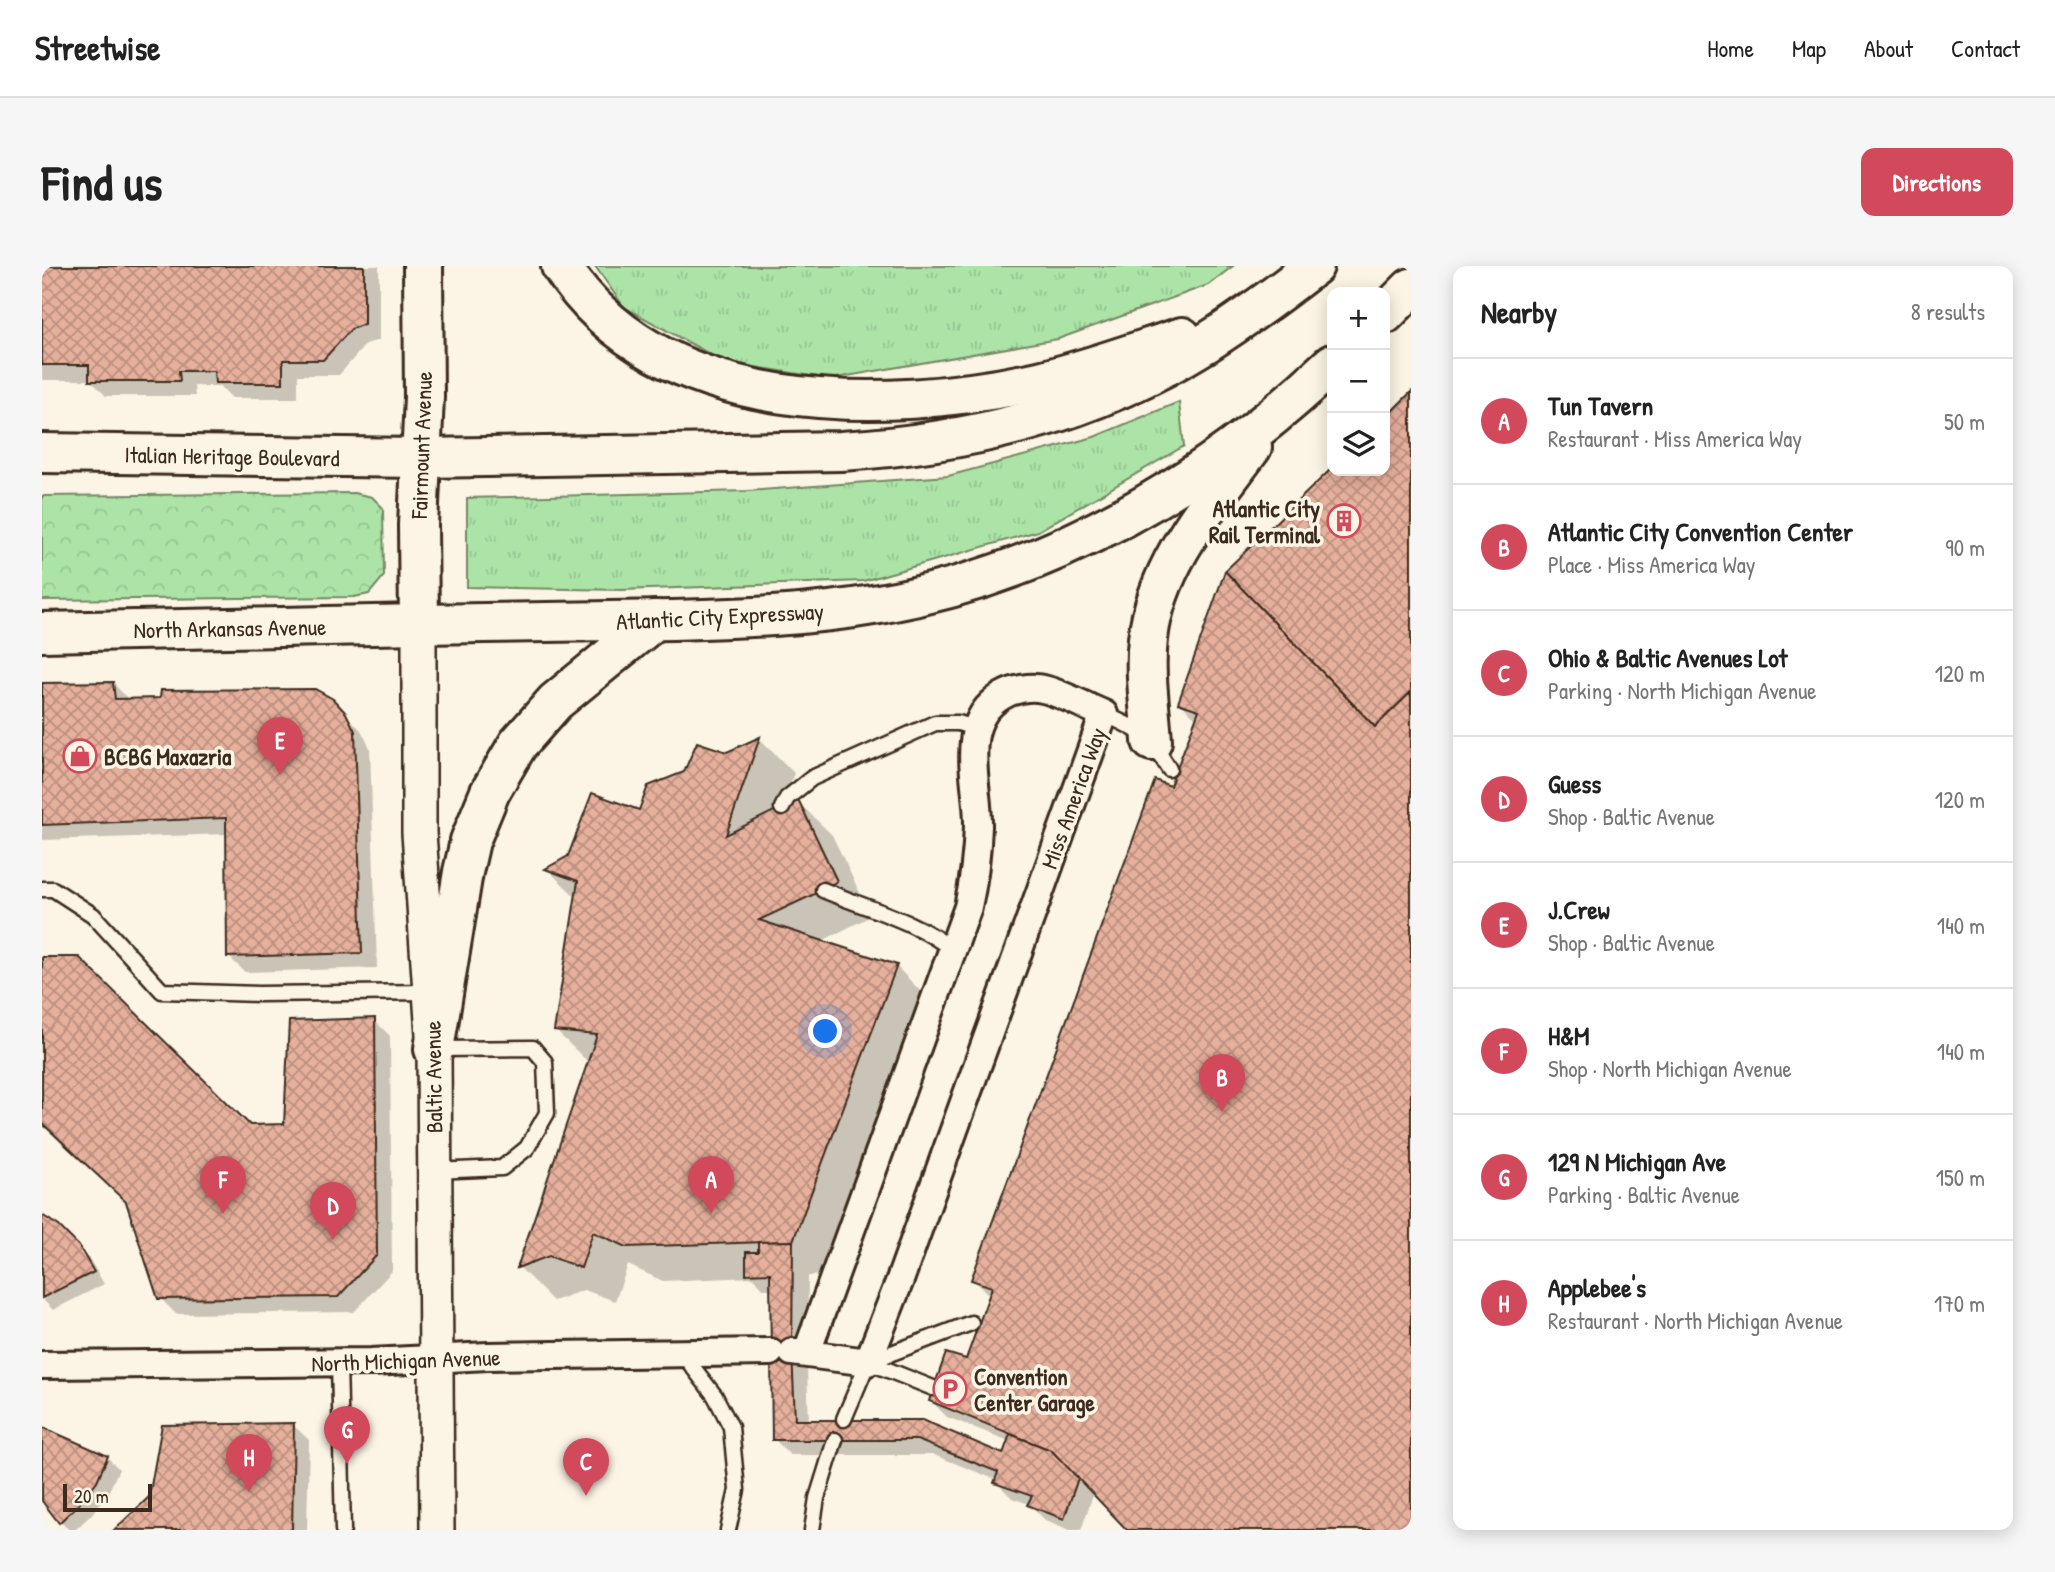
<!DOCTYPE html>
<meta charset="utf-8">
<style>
body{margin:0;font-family:"Patrick Hand",sans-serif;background:#f6f6f6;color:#222}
.controls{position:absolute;right:21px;top:21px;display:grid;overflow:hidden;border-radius:14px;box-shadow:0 4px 18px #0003}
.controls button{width:63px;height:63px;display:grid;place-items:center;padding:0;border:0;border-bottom:2px solid #e0e0e0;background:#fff;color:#222;font:35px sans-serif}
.scale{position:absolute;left:21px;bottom:18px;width:89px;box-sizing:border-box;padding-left:7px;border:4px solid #3b2a1e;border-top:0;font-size:19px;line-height:24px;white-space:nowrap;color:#3b2a1e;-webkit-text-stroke:5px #fcf5e5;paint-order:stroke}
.you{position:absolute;left:784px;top:766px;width:24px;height:24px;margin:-18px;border:5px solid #fff;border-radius:50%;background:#1a73e8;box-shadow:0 0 0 10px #1a73e833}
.badge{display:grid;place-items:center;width:46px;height:46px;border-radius:50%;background:#d1495b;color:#fff;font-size:23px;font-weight:700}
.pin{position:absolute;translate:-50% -58px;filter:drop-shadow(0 2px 4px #0008)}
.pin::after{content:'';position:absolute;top:37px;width:24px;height:21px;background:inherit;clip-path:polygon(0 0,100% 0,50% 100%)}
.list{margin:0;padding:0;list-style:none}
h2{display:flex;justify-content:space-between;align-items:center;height:91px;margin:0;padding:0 28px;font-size:30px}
h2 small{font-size:23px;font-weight:400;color:#767676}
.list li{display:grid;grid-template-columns:46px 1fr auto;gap:21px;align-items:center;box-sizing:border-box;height:126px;padding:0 28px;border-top:2px solid #e0e0e0}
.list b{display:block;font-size:26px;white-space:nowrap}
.list p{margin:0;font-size:23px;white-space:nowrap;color:#767676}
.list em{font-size:23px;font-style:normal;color:#767676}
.icon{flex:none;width:38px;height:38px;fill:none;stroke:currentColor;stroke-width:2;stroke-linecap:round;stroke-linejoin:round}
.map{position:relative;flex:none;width:1369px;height:1264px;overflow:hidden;border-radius:14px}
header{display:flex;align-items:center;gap:42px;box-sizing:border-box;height:98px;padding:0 35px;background:#fff;border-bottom:2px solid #e0e0e0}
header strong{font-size:33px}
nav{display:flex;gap:38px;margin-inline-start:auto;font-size:24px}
.intro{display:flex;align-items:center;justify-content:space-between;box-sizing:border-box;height:168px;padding:0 42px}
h1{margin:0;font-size:49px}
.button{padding:18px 32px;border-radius:14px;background:#d1495b;color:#fff;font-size:24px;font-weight:700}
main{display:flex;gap:42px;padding:0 42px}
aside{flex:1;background:#fff;border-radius:14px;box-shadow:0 4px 18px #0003}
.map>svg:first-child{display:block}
.grass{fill:url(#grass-tufts);stroke:#748763;stroke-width:2}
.park{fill:url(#park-crowns);stroke:#748763;stroke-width:2}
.shadow{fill:#0003}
.building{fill:url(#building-cross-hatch);stroke:#3b2a1e;stroke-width:2}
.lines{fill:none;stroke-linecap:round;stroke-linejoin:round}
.service-casing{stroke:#3b2a1e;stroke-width:19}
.minor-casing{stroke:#3b2a1e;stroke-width:32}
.tertiary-casing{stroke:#3b2a1e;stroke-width:38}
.primary-casing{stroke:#3b2a1e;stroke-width:44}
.motorway-casing{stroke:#3b2a1e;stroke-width:44}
.service{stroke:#fcf5e5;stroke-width:14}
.minor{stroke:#fcf5e5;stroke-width:26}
.tertiary{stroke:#fcf5e5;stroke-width:33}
.primary{stroke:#fcf5e5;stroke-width:38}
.motorway{stroke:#fcf5e5;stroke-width:38}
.labels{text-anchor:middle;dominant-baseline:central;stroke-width:7;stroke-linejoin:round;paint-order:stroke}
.street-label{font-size:23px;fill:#3b2a1e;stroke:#fcf5e5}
.poi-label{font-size:23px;font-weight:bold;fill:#3b2a1e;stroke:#fcf5e5;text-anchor:start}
</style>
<header>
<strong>Streetwise</strong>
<nav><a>Home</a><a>Map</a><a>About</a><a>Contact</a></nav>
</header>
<div class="intro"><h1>Find us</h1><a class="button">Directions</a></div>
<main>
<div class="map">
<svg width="1369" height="1264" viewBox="0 0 1369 1264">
<defs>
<pattern id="grass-tufts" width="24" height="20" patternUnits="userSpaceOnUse" patternTransform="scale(1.75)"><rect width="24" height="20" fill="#ace4a8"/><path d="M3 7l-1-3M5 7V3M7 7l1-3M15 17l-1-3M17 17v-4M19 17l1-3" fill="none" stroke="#95c490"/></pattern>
<pattern id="park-crowns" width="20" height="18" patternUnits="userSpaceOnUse" patternTransform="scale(1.75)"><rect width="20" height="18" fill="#ace4a8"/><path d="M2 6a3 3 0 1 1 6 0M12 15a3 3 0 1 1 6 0" fill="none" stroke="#95c490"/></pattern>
<pattern id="building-cross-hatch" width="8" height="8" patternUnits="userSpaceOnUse" patternTransform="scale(1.75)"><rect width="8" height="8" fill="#e6b09c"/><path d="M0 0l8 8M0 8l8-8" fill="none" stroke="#bc8f7f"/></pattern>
</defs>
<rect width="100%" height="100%" fill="#fcf5e5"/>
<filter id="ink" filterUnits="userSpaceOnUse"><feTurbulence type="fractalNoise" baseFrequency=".0143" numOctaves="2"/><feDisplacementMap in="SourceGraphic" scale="14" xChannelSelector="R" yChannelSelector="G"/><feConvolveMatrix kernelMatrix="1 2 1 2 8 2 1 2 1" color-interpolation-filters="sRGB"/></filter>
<g filter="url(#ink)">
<g class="grass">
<polygon points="553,0 1191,0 1166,19 1016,73 788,113 682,96 582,41"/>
<polygon points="1137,136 1142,180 996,265 821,315 580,324 425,321 425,232 705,225 906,210 1052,171"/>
</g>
<polygon class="park" points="312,227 330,231 341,242 342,310 327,328 312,331 0,334 0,230"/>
<g class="shadow">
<polygon points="0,0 337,0 337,74 324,78 297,109 256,109 256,132 190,132 178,120 152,120 153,130 64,130 48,114 0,114"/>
<polygon points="1369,129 1369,1264 1087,1264 1052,1226 1039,1264 1028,1264 1003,1254 987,1238 970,1232 954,1216 955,1214 892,1189 748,1189 732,1173 730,1023 722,1023 711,1011 621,1015 586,999 573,1035 542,1024 511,1035 477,1001 547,797 514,765 535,632 506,604 685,488 718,473 752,507 739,543 755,535 790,569 829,650 778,676 854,700 888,735 785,1009 766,1010 765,1103 767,1156 881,1156 962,1190 967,1175 905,1151 889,1135 925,1096 948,1030 931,1013 1155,453 1138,437 1185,306 1290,204 1343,205 1343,154"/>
<polygon points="71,417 87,434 290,434 306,451 319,464 328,482 335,702 203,706 187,691 186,568 0,574 0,418"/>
<polygon points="0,692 207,861 244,860 332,754 348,770 350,1005 312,1046 134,1048 118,1032 86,936 19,874 0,860"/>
<polygon points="0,951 16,961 48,994 62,1018 11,1044 0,1033"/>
<polygon points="251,1159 267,1174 265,1264 75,1264"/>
<polygon points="0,1165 65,1191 77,1203 66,1227 49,1249 33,1264 27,1264 0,1232"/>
</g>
<g class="building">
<polygon points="0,0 322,0 322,58 309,63 281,94 241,94 241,117 173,117 172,105 137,105 138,115 47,115 47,99 0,99"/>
<polygon points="1369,126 1369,426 1333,461 1183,305 1290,202 1290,205 1343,205 1343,152"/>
<polygon points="1183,305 1333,461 1369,426 1369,1264 1085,1264 1009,1184 887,1135 904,1087 924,1093 950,1021 929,1014 1113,514 1128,520 1157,444 1136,437"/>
<polygon points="71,416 73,433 118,432 119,424 273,423 291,433 304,447 313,465 320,687 185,691 184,552 0,559 0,417"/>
<polygon points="718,471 684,569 756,533 795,615 781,624 717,654 855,699 751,975 585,981 551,966 539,1002 507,990 475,1002 555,769 512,765 536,615 503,603 526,590 550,527 597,544 606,520 642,506 655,476 685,486"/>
<polygon points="0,691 37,691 208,859 242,858 247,755 333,752 335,989 296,1031 116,1033 84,936 0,857"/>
<polygon points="0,949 17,960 37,980 52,1006 0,1032"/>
<polygon points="751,975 750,1086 753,1154 881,1154 961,1188 968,1168 1009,1184 1036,1212 1022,1253 985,1239 990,1230 952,1217 956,1206 875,1174 730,1174 728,1007 704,1008 704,986 716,986 716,976"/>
<polygon points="252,1157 250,1264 72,1264 107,1231 120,1159"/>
<polygon points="0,1161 66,1190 55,1215 37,1238 17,1257 0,1235"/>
</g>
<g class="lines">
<defs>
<g id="service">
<path d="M1062,448C1099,465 1106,467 1127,503"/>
<polyline points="740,542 745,532 770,512 893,457 916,457 934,462"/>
<polyline points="0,623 11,623 51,649 120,725 217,728 388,726"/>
<path d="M781,624C826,643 874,654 912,685"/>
<polyline points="392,905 460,902 485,882 505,847 503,796 491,782 394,783"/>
<polyline points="640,1087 673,1130 689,1161 695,1224 686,1264"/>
<polyline points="826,1096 891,1122"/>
<polyline points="297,1097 301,1264"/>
<polyline points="802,1153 826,1096 929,1057"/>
<polyline points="770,1264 775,1232 793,1174"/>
</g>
<g id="minor">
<path d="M750,1086L826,1096L858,1014L1062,448C1042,440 1022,428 1001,423C988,420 972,423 960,430C914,457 937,518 936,560C935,587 932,614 926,641L765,1086"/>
<polyline points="0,1099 329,1096 446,1090 728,1086"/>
</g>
<polyline id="tertiary" points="377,358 377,567 392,783 395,1264"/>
<g id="primary">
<polyline points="0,187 379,192"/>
<polyline points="0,366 377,358 376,259 382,131 381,0"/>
</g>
<g id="motorway">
<path d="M519,0C617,152 841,149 997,115C1045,104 1093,86 1140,71"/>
<polyline points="1343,48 1369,22"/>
<path d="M379,192L799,185C930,177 1050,148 1164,77C1201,54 1237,27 1272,0"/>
<path d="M377,358C461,357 546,356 631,354C700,352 769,350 837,338C1009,308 1165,217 1290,98"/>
<path d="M1110,475C1108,442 1102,406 1106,373C1114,299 1167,239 1210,181"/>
<polyline points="392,783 421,606 428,575 448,526 476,478 513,436 613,354"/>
</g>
</defs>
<use href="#service" class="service-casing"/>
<use href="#minor" class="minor-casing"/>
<use href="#tertiary" class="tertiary-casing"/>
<use href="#primary" class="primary-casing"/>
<use href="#motorway" class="motorway-casing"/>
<use href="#service" class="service"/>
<use href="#minor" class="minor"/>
<use href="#tertiary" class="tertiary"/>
<use href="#primary" class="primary"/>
<use href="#motorway" class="motorway"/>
</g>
</g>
<defs>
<symbol id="building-ring" viewBox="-11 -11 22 22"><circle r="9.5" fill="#fcf5e5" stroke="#d1495b" stroke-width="1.5"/><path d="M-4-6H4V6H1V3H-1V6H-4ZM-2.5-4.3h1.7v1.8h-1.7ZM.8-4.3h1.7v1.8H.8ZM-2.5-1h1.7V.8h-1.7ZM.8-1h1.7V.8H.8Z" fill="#d1495b"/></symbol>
<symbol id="shop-ring" viewBox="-11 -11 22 22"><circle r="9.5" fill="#fcf5e5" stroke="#d1495b" stroke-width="1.5"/><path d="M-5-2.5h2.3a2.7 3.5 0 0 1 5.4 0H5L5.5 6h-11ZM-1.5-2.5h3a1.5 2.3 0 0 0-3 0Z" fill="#d1495b"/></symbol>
<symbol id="parking-ring" viewBox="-11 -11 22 22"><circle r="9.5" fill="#fcf5e5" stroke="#d1495b" stroke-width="1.5"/><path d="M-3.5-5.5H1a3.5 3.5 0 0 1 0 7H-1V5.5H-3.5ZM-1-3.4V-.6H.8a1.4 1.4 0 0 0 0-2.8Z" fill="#d1495b"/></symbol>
</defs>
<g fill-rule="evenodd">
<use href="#building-ring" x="1283" y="236" width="38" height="38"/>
<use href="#shop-ring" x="19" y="471" width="38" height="38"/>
<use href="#parking-ring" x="889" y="1104" width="38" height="38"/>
</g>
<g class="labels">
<g class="street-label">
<text transform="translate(379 179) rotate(-88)">Fairmount Avenue</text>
<text transform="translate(190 190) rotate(1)">Italian Heritage Boulevard</text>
<text transform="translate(678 350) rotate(-3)">Atlantic City Expressway</text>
<text transform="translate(188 362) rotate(-1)">North Arkansas Avenue</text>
<text transform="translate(1031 532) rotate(-70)">Miss America Way</text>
<text transform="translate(391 811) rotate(-91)">Baltic Avenue</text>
<text transform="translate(364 1094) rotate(-2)">North Michigan Avenue</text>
</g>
<g class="poi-label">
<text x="1278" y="242" text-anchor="end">Atlantic City<tspan x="1278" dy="26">Rail Terminal</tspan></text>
<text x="62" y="490">BCBG Maxazria</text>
<text x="932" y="1110">Convention<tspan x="932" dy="26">Center Garage</tspan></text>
</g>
</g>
</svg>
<div class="controls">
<button>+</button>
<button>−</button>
<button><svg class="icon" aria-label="layers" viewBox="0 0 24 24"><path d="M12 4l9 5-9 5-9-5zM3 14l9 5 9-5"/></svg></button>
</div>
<div class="scale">20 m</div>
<div class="you"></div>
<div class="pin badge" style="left:669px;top:948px">A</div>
<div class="pin badge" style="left:1180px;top:846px">B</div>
<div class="pin badge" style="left:544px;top:1230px">C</div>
<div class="pin badge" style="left:291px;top:974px">D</div>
<div class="pin badge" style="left:238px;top:509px">E</div>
<div class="pin badge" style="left:181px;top:948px">F</div>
<div class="pin badge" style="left:305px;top:1198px">G</div>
<div class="pin badge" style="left:207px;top:1226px">H</div>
</div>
<aside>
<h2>Nearby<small>8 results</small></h2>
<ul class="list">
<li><span class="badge">A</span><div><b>Tun Tavern</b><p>Restaurant · Miss America Way</p></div><em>50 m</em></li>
<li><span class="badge">B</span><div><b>Atlantic City Convention Center</b><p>Place · Miss America Way</p></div><em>90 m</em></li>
<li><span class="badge">C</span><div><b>Ohio &amp; Baltic Avenues Lot</b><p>Parking · North Michigan Avenue</p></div><em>120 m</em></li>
<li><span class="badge">D</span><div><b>Guess</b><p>Shop · Baltic Avenue</p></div><em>120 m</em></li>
<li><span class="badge">E</span><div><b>J.Crew</b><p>Shop · Baltic Avenue</p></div><em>140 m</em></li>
<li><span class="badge">F</span><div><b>H&amp;M</b><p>Shop · North Michigan Avenue</p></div><em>140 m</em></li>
<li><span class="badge">G</span><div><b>129 N Michigan Ave</b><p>Parking · Baltic Avenue</p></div><em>150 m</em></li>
<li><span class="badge">H</span><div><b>Applebee's</b><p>Restaurant · North Michigan Avenue</p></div><em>170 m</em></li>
</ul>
</aside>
</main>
